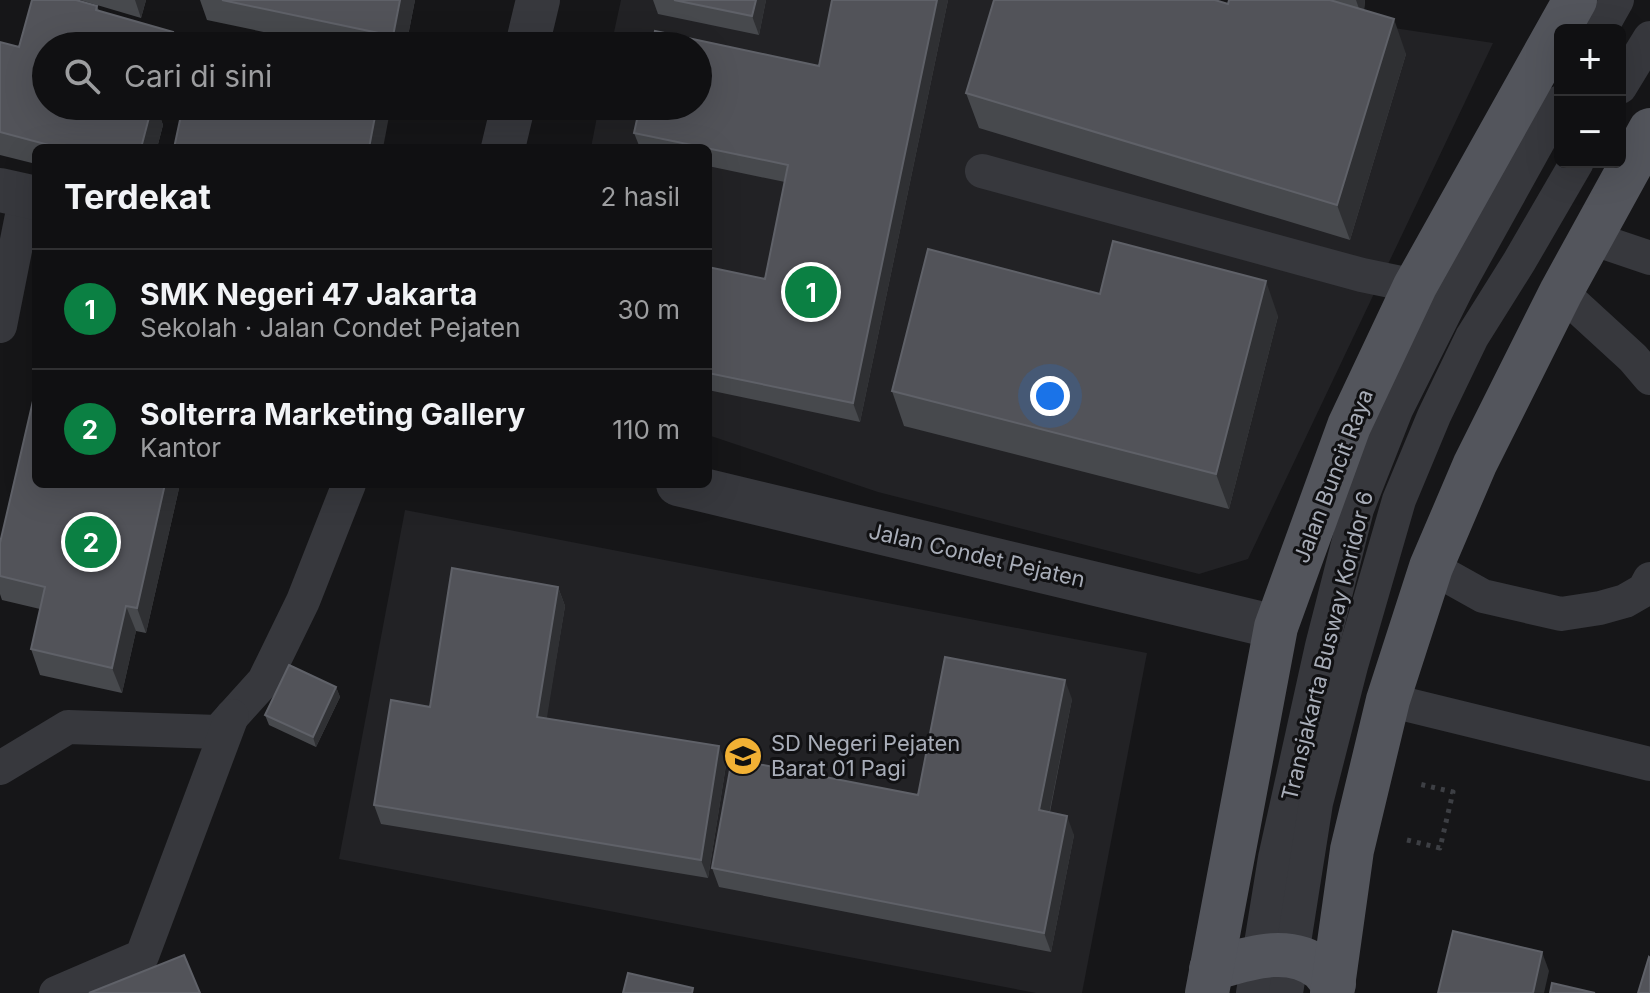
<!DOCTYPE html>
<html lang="id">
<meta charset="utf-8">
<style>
body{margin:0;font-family:Inter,sans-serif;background:#1e1e20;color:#f1f3f6}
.controls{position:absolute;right:24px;top:24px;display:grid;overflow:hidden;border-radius:12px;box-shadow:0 8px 32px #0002}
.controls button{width:72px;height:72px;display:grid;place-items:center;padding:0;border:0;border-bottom:2px solid #303032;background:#101012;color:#f1f3f6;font:40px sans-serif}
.you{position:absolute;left:1050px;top:396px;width:28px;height:28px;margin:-20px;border:6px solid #fff;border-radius:50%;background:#1a73e8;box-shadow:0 0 0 12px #1a73e833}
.badge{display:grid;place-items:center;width:52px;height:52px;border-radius:50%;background:#0b8043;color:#fff;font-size:26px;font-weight:700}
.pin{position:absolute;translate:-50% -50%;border:4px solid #fff;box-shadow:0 2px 8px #0006}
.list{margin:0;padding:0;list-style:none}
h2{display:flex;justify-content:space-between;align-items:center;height:104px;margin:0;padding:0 32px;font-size:34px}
h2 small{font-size:26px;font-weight:400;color:#9c9d9f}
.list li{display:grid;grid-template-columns:52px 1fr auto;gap:24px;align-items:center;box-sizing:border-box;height:120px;padding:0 32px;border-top:2px solid #303032}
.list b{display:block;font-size:30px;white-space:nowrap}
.list p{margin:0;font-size:26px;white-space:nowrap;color:#9c9d9f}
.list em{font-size:26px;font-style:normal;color:#9c9d9f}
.icon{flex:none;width:44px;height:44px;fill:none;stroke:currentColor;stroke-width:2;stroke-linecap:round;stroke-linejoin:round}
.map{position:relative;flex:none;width:1650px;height:993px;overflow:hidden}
.search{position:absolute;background:#101012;box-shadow:0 8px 32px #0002;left:32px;top:32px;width:680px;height:88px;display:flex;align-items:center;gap:20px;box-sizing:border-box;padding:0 28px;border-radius:44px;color:#9c9d9f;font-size:30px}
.panel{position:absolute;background:#101012;box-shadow:0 8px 32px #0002;left:32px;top:144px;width:680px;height:344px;border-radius:12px}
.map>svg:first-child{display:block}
.built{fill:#222225}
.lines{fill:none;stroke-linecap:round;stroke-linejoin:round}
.path{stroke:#3d3f44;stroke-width:5;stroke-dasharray:4 6;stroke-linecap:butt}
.lane{stroke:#37383d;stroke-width:34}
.street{stroke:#37383d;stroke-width:44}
.primary{stroke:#53555c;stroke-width:44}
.wall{fill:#47494d}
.shaded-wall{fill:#2f3033}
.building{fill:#525359;stroke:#5f6168;stroke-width:2}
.labels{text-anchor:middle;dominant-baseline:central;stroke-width:6;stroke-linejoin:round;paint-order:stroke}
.street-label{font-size:22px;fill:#a8adb8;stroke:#111113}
.poi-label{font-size:22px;fill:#a8adb8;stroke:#111113;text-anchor:start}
</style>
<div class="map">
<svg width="1650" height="993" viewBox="0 0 1650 993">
<rect width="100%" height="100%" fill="#161618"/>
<g class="built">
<polygon points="621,0 1208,0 1493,43 1248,559 1199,574 878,492 708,435 708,148 591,148 599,106 698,106 698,46 611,46"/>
<polygon points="405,510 1147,653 1082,993 1036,993 339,859"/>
</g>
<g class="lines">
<polyline class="path" points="1407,840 1440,848 1453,792 1419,784"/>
<g class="lane">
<polyline points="1600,30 1617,0"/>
<polyline points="1620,87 1650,38"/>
<polyline points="982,171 1362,275 1415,286"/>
<polyline points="1591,238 1650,258"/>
<polyline points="1561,292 1633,358 1650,378"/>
<polyline points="0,326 26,195"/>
<polyline points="1431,567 1483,596 1561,614 1600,608 1625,601 1644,590 1650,579"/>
<polyline points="1388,700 1650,764"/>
<polyline points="0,768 68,727 218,732 264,681 303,601 349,484"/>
<polyline points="56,993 142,956 232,716"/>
<polyline points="1253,993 1275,858 1322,646 1357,509 1396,410 1458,286 1560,102"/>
<polyline points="1286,993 1316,803 1351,666 1399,500 1434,416 1472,337 1519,262 1577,162"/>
</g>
<g class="street">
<polyline points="527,46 538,0"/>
<polyline points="503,148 513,106"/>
<polyline points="0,190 36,198"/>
<polyline points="678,484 1276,627"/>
</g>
<g class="primary">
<path d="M1211,969C1246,959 1289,943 1321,969C1325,973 1329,979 1334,984"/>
<polyline points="1207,993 1276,627 1349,426 1415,286 1575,0"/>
<polyline points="1332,993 1352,850 1388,700 1431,567 1475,464 1561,292 1650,130"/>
</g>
</g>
<g class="wall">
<polygon points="80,0 146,0 141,18"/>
<polygon points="200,0 415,0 406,46 330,46 207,20"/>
<polygon points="653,0 766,0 759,35 658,14"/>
<polygon points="832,0 948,0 860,422 708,390 708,267 765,279 785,182 708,166 708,148 640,148 634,133 819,66"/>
<polygon points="1228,0 1365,0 1364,10 1406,54 1350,240 979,128 966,93 1228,4 1229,0"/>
<polygon points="97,6 99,11 173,32 178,46 46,46 46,106 156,106 163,125 157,148 36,148 36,164 0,155 0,42 19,47"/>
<polygon points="197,106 391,106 245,118 245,117"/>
<polygon points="1100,294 1278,316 1229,509 904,426 892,391"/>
<polygon points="180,484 146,633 136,631 122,693 40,675 31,649 40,609 2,600 0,594 0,543"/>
<polygon points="558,587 565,606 546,719 726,765 708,878 381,824 374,805 430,707"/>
<polygon points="336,687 340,697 316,747 269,725 265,715"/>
<polygon points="1072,699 1050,812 1074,835 1051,952 719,887 712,868 918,795"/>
</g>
<g class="shaded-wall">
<polygon points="135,0 146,0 141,18"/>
<polygon points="400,0 415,0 406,46 397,46 393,36"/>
<polygon points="756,0 766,0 759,35 752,16"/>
<polygon points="937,0 948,0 860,422 853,403"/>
<polygon points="1356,0 1365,0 1363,20"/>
<polygon points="1394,19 1406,54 1350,240 1337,205"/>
<polygon points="173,32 178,46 169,46"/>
<polygon points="152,106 156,106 163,125 157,148 141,148"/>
<polygon points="377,106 391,106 383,148 369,148"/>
<polygon points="1266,281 1278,316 1229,509 1216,474"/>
<polygon points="165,484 180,484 146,633 137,608"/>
<polygon points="558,587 565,606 544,736 537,717"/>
<polygon points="126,606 136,631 122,693 112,668"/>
<polygon points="1065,680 1072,699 1046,829 1039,810"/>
<polygon points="336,687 340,697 316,747 313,737"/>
<polygon points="719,746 726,765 708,878 701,860"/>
<polygon points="1067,816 1074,835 1051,952 1044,933"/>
<polygon points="1542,952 1549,971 1544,993 1533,993"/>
</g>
<g class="building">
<polygon points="32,0 76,0 97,6 96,10 173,32 169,46 46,46 46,106 152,106 141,148 60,148 0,132 0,42 19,47"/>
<polygon points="222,0 400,0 393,36"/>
<polygon points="674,0 756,0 752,16"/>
<polygon points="832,0 937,0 853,403 708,373 708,267 765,279 788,165 634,133 640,106 698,106 698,46 652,46 655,31 819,66"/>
<polygon points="994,0 1215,0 1228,4 1229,0 1330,0 1394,19 1337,205 966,93"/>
<polygon points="196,39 231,46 195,46"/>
<polygon points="183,106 245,118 248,106 377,106 369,148 174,148"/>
<polygon points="1113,241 1266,281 1216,474 892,391 928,249 1100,294"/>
<polygon points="36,388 36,484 165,484 137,608 126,606 112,668 31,649 45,587 0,576 0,543"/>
<polygon points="452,568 558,587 537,717 719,746 701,860 374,805 391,700 430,707"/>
<polygon points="945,657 1065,680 1039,810 1067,816 1044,933 712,868 732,759 918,795"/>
<polygon points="289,665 336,687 313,737 265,715"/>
<polygon points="1453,931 1542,952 1533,993 1438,993"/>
<polygon points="184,955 200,993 89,993"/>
<polygon points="1649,957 1650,958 1650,993 1638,993"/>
<polygon points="628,973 693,988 692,993 623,993"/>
<polygon points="1552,983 1595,993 1550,993"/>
</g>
<defs>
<symbol id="school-disc" viewBox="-11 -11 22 22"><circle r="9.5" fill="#f2b134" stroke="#111113"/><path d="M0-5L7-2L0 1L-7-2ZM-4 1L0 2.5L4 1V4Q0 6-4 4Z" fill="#111"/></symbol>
</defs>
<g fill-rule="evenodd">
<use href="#school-disc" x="721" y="734" width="44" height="44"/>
</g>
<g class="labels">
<g class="street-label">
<text transform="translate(1333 476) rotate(-69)">Jalan Buncit Raya</text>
<text transform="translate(977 555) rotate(13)">Jalan Condet Pejaten</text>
<text transform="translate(1327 646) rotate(-76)">Transjakarta Busway Koridor 6</text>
</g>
<g class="poi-label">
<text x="771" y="743">SD Negeri Pejaten<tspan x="771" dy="25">Barat 01 Pagi</tspan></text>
</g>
</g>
</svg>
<div class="controls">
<button>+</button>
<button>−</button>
</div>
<div class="you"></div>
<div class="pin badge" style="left:811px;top:292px">1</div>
<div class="pin badge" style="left:91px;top:542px">2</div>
<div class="search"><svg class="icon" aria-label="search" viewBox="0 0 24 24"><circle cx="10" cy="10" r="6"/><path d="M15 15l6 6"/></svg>Cari di sini</div>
<section class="panel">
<h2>Terdekat<small>2 hasil</small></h2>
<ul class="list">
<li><span class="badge">1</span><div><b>SMK Negeri 47 Jakarta</b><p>Sekolah · Jalan Condet Pejaten</p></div><em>30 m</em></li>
<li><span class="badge">2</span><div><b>Solterra Marketing Gallery</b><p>Kantor</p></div><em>110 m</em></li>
</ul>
</section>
</div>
